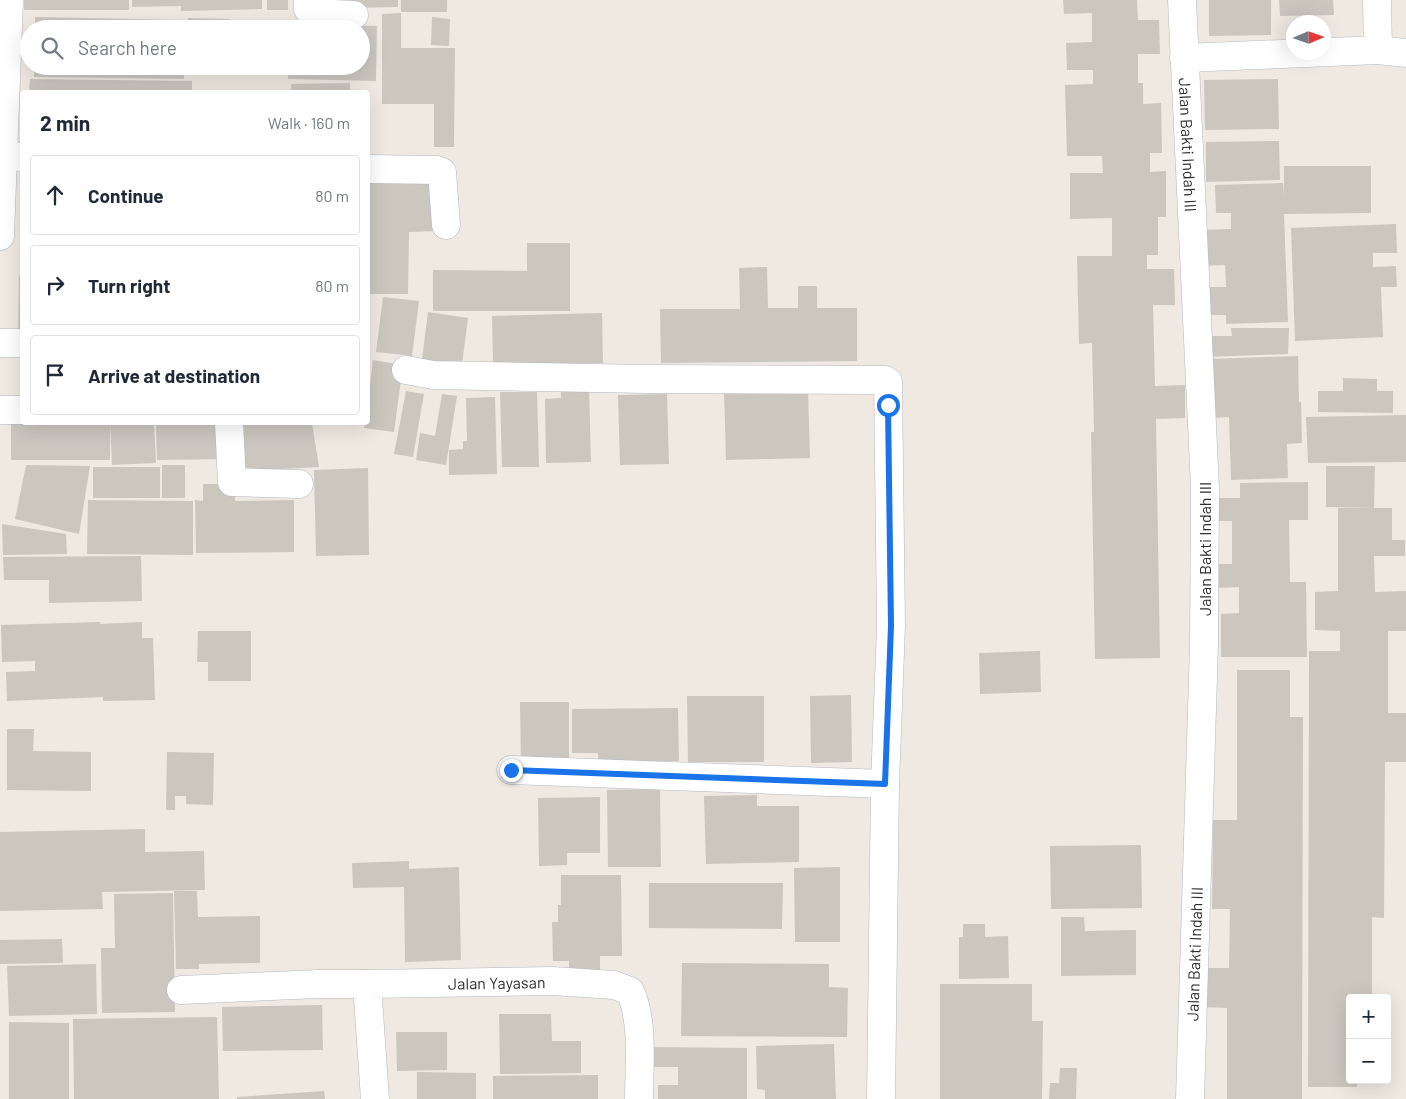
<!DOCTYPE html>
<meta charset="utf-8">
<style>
body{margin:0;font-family:Barlow,sans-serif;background:#f6f6f7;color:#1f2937}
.controls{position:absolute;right:15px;bottom:15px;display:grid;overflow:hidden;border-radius:5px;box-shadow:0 5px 20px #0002}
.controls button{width:45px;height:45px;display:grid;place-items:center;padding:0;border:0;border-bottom:1px solid #e0e1e3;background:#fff;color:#1f2937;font:25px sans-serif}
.compass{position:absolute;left:1286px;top:15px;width:45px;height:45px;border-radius:50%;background:#fff;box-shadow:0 5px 20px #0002;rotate:88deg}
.stop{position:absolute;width:15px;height:15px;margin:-11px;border:4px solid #1a73e8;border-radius:50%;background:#fff}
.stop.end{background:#1a73e8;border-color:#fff;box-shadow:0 1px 5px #0008}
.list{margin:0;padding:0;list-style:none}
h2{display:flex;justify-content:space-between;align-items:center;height:65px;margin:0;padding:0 20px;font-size:21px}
h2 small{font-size:16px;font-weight:400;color:#747a83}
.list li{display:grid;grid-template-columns:32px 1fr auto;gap:15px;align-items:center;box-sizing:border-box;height:80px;margin:0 10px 10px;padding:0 10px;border:1px solid #e0e1e3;border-radius:5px}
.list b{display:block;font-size:19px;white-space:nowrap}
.list em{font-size:16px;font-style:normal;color:#747a83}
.icon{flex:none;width:28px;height:28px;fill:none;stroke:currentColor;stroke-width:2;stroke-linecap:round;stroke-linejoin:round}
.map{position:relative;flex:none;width:1406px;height:1099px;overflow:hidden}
.search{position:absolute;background:#fff;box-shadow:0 5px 20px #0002;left:20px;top:20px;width:350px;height:55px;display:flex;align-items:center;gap:12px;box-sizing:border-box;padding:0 18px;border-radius:28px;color:#747a83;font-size:19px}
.panel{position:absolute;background:#fff;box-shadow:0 5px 20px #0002;left:20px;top:90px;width:350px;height:335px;border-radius:5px}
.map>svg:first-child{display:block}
.building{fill:#cbc7bf}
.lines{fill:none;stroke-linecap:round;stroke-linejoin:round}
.street-casing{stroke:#b4b7c1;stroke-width:29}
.secondary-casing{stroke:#b4b7c1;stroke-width:29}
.street{stroke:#fff;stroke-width:28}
.secondary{stroke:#fff;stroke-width:28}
.route{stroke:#1a73e8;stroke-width:6}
.labels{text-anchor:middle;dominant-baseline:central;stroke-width:4;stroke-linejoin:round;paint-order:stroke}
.street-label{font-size:16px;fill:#2e2e2e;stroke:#fff}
</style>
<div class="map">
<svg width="1406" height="1099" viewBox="0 0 1406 1099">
<rect width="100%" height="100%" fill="#efe9e1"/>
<g class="building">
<rect x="24" y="0" width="105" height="10"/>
<polygon points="132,0 262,0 262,9 181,11 181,6 132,7"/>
<rect x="267" y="0" width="21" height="10"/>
<polygon points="351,0 398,0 398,7 351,8"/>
<rect x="401" y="0" width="46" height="12"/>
<polygon points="1063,0 1137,0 1138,20 1159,20 1160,54 1138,54 1138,83 1143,83 1143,104 1161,103 1162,153 1150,153 1150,172 1166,171 1166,217 1158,217 1158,255 1147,255 1147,269 1174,269 1175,305 1153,305 1155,386 1185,385 1185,418 1156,419 1160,658 1095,659 1091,432 1094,432 1092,343 1079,344 1077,256 1112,256 1112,218 1070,219 1070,173 1103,173 1102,156 1067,156 1065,85 1093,84 1093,70 1067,70 1066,43 1092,42 1092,13 1064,14"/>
<polygon points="1209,0 1271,0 1271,35 1209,36"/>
<polygon points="1279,0 1333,0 1334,15 1280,16"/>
<polygon points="401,13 401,48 455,48 454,147 434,147 434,104 382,104 382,14"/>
<polygon points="35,17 184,20 184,29 35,29"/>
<polygon points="432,17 450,19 449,46 431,45"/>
<polygon points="188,18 230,19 230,29 188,29"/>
<polygon points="289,24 377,26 376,81 288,79 288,66 361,66 361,29 289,29"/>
<polygon points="34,66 184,66 184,79 34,77"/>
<polygon points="188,66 229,66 229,74 187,74"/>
<polygon points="30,79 192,81 192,92 29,92"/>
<polygon points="1278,79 1279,129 1205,130 1204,80"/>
<polygon points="350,83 350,92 291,92 291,84"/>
<polygon points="1279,141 1280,180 1206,182 1206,142"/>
<polygon points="1284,166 1371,166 1371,213 1284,214 1288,322 1226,324 1226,315 1203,315 1202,287 1226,287 1225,265 1199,266 1199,230 1231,229 1231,213 1216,213 1215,185 1283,183 1284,196"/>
<polygon points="368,172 440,172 440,231 409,232 408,294 368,294"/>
<polygon points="1396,224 1397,253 1373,253 1373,267 1396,266 1397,287 1381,287 1383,337 1295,341 1291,228"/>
<polygon points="527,243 570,243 570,311 433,311 433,270 527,271"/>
<polygon points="767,267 768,308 798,308 798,286 817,286 817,308 857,308 857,361 661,363 660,309 740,309 739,268"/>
<polygon points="19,275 22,275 22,340 18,340"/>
<polygon points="383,297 419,301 412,356 376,352"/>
<polygon points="428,312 468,318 461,372 421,367"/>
<polygon points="602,313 603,363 493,365 492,316"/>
<polygon points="1231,328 1289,328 1288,354 1207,357 1207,336 1232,336"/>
<polygon points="1298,356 1299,402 1301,402 1302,443 1287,444 1288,478 1231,480 1229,417 1210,418 1208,359"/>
<polygon points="373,360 403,365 394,432 364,428 365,422 368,422 368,402"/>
<polygon points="1343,378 1377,379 1377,391 1393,391 1393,413 1318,412 1318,391 1343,391"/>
<polygon points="589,386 591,462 546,463 545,399 561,398 561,387"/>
<polygon points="808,390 810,458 726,460 724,392"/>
<polygon points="406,391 424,394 413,457 394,454"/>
<polygon points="500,392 537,392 539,467 502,467"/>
<polygon points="442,394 457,396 446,465 416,460 420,433 435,436"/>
<polygon points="667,394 669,464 620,465 618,395"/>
<polygon points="495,397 497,474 449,475 449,450 463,449 463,441 467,441 466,398"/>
<polygon points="1406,415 1406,462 1308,463 1306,417"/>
<polygon points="11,418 22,422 110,422 110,460 11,460"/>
<polygon points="110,422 154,422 156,463 112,465"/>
<polygon points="156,422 227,422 229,459 157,460"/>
<polygon points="240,422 312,423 319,467 243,471"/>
<polygon points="26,465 90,466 79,534 15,519"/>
<rect x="162" y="465" width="23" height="33"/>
<polygon points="1326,466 1375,466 1374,508 1326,507"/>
<rect x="93" y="467" width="67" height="31"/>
<polygon points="368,468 369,555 316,556 314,470"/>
<polygon points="1308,482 1308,520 1289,520 1290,582 1306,582 1307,657 1221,657 1221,614 1239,613 1239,587 1217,588 1217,564 1232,564 1232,521 1209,521 1209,498 1240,498 1240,483"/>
<polygon points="203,484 235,484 235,501 294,500 294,552 196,553 195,500 203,501"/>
<polygon points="88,500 193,501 193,555 87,554"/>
<polygon points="1338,508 1392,508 1392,540 1405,540 1405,556 1374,556 1375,592 1406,591 1406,631 1388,631 1388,713 1406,713 1406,762 1385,762 1384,918 1372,917 1372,998 1350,998 1350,1080 1357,1080 1357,1087 1308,1087 1309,651 1340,651 1340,631 1315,630 1315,592 1338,591"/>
<polygon points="2,524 66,534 67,554 3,555"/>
<polygon points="141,556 142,601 49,603 49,580 4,580 3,557"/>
<polygon points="100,622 100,624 142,622 142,638 153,638 155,700 103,701 103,697 7,701 6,672 35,671 35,661 2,662 1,625"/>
<polygon points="198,631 251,631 251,681 208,681 208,662 197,662"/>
<polygon points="1040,651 1041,692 980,694 979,653"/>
<polygon points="1237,670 1290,670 1290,717 1303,717 1302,1099 1227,1099 1227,1008 1201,1007 1201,968 1229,968 1230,909 1212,909 1213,820 1237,820"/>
<polygon points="851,695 852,762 811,763 810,696"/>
<polygon points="687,696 764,696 764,762 688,762"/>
<polygon points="520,702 569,702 569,763 521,764"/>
<polygon points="678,708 679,761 598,762 598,753 572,753 572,709"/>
<polygon points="7,729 34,729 33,751 91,752 91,791 7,790"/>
<polygon points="167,752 214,753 213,805 186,804 186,796 175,796 175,810 166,810"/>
<polygon points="660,789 661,867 608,867 607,790"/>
<polygon points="757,795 757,806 799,806 799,862 706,864 704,796"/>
<polygon points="600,797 600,853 567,853 567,865 539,866 538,798"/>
<polygon points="145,829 145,852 204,851 205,890 102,892 103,909 0,911 0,832"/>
<polygon points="1141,845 1142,908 1051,909 1050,846"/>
<polygon points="409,861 409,869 459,867 461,960 405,962 404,887 353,888 352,863"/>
<polygon points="840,867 840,942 795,942 794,868"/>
<polygon points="561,875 621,875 622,956 600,956 600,972 569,972 569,961 553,961 552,922 558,922 558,905 561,905"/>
<polygon points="649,883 783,883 782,929 649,928"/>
<polygon points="174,891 197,891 198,917 260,916 260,963 199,964 199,969 176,969"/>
<polygon points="173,893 175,1012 102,1013 101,948 115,948 114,894"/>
<polygon points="1061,917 1084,917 1085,931 1136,930 1136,975 1061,976"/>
<polygon points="963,924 985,924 985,937 1008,936 1009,978 959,979 959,937 963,937"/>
<polygon points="62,939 63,963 0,964 0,940"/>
<polygon points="682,963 829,964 829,987 848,988 847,1037 681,1036"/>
<polygon points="96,964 97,1014 9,1016 7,966"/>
<polygon points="940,984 1032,984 1032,1021 1043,1021 1042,1099 940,1099"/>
<polygon points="322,1005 323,1050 223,1051 222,1007"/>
<polygon points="499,1014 551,1014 552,1041 581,1041 581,1073 500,1074"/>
<polygon points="217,1017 219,1099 74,1099 73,1019"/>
<polygon points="9,1022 69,1023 69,1099 9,1099"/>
<polygon points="396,1032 447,1032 447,1070 397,1071"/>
<polygon points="834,1044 836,1099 765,1099 765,1090 757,1089 756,1046"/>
<polygon points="650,1047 747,1048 747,1099 658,1099 658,1085 678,1085 678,1067 650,1067"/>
<polygon points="1060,1068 1077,1068 1076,1099 1049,1099 1050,1083 1059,1083"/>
<polygon points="417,1072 476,1073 476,1099 417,1099"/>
<polygon points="598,1075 598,1099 493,1099 493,1076"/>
<polygon points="324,1091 325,1099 237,1099 237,1097"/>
</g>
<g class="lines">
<defs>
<g id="street">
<polyline points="308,0 308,9 312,13 354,15"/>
<path id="s1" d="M1182,0L1205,488L1204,644L1190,1099"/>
<polyline points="1377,0 1378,50"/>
<polyline points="1184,58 1378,50 1406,53"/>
<polyline points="4,156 22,157"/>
<polyline points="368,169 437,170 442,172 446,225"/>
<polyline points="0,343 22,343"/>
<polyline points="406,370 433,375 649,379 885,380 888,382 891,626 885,784 881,1099"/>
<polyline points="0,410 22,410"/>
<polyline points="229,422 232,482 299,484"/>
<polyline points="511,770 885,784"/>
<polyline points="181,990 319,984 367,984"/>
<path id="s2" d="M375,1099L367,984L552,981L614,985L630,991C644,1022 639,1065 639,1099"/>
</g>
<polyline id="secondary" points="0,236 9,0"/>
</defs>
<use href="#street" class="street-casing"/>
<use href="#secondary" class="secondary-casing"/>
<use href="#street" class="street"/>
<use href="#secondary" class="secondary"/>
</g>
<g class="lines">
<polyline class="route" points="511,770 885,784 891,626 888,405"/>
</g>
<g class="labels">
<g class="street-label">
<text stroke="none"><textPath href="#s1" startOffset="145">Jalan Bakti Indah III</textPath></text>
<text transform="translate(1204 549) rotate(-90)">Jalan Bakti Indah III</text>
<text transform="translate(1194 954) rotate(-88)">Jalan Bakti Indah III</text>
<text stroke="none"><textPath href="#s2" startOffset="245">Jalan Yayasan</textPath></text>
</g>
</g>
</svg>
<div class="controls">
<button>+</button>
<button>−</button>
</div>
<svg class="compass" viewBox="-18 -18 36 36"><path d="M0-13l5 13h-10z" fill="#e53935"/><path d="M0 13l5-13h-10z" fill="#747a83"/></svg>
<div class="stop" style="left:888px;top:405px"></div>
<div class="stop end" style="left:511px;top:770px"></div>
<div class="search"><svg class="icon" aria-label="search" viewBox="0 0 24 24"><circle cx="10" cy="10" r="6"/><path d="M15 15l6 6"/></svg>Search here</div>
<section class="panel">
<h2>2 min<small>Walk · 160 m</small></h2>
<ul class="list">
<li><svg class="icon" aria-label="ahead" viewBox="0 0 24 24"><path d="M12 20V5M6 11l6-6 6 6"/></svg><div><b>Continue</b></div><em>80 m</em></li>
<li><svg class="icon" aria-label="right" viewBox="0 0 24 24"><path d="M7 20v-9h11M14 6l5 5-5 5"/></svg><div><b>Turn right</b></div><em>80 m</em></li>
<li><svg class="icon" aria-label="arrive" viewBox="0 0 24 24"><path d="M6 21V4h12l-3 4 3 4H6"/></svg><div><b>Arrive at destination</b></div></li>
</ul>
</section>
</div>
